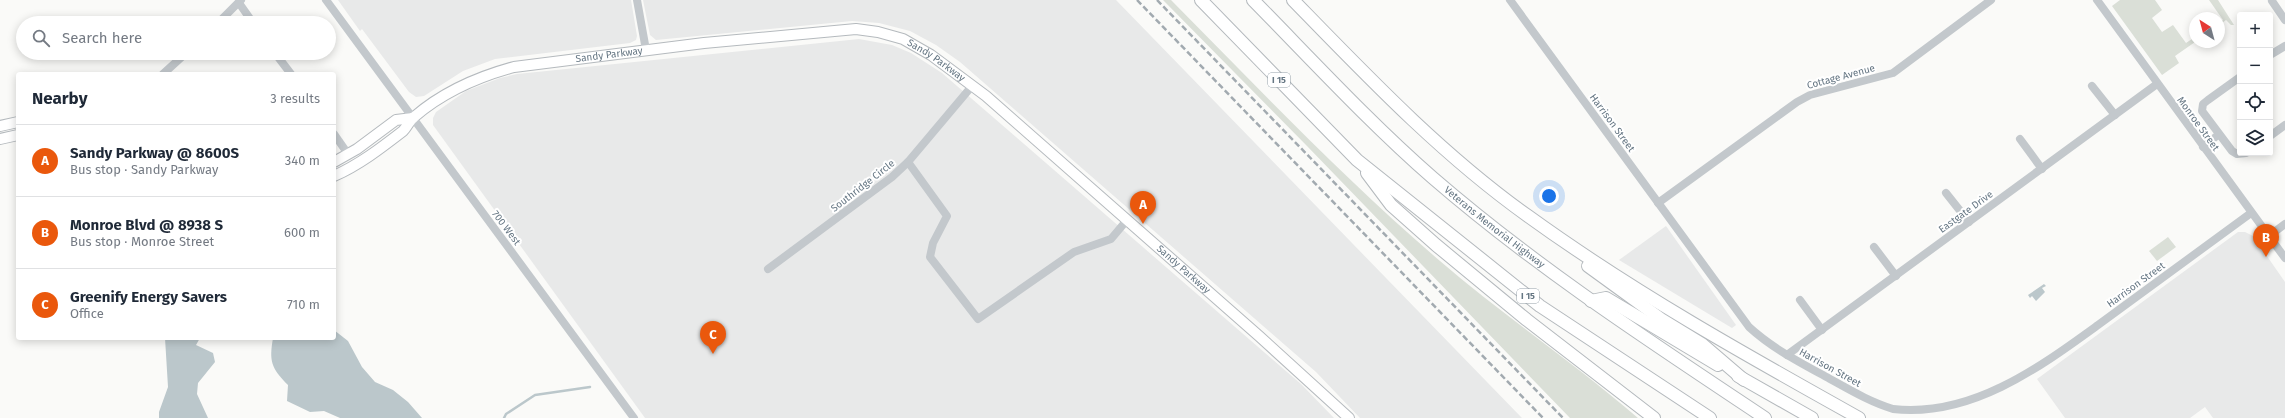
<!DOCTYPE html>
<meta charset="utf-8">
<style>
body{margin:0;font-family:"Fira Sans",sans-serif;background:#f6f6f7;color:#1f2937}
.controls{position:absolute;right:12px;top:12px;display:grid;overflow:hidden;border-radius:4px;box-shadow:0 2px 10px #0003}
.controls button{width:36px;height:36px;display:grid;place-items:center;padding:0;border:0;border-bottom:1px solid #e0e1e3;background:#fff;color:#1f2937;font:20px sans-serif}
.compass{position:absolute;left:2189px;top:12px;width:36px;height:36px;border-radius:50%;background:#fff;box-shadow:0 2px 10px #0003;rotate:324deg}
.you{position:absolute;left:1549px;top:196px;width:14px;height:14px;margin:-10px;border:3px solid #fff;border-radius:50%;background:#1a73e8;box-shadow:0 0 0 6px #1a73e833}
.badge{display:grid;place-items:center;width:26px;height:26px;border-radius:50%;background:#ea580c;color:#fff;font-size:13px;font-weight:700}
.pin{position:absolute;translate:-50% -33px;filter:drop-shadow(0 1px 2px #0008)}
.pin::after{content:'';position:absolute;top:21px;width:14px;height:12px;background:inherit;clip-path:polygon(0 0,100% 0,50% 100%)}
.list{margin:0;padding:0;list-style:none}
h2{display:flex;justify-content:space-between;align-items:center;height:52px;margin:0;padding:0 16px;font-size:17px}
h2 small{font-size:13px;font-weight:400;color:#747a83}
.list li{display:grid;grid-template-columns:26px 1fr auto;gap:12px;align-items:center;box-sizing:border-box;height:72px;padding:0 16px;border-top:1px solid #e0e1e3}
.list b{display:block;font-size:15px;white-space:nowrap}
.list p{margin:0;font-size:13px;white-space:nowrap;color:#747a83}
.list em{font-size:13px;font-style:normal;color:#747a83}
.icon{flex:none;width:22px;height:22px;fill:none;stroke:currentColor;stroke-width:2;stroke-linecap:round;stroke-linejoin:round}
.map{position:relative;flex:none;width:2285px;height:418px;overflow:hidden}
.search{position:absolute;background:#fff;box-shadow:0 2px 10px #0003;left:16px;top:16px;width:320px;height:44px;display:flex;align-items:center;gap:10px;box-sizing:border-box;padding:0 14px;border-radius:22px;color:#747a83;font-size:15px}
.panel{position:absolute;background:#fff;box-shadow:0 2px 10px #0003;left:16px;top:72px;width:320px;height:268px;border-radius:4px}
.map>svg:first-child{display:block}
.built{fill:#e8e9e9}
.green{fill:#dadfd7}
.water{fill:#bbc7cb}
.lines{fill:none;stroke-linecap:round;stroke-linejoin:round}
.stream{stroke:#bbc7cb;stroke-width:2.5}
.major-casing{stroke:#b5babe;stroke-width:12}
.highway-casing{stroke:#b4b9bd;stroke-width:14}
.minor{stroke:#c3c8cc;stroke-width:8}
.major{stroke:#fff;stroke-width:10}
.highway{stroke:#fff;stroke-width:12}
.rail{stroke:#a2aab0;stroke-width:2.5;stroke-dasharray:6 3;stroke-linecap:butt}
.labels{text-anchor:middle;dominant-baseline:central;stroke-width:4;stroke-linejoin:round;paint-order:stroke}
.shield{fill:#fff;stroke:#939fa8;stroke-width:1}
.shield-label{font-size:9px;font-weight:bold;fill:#657683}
.street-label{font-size:10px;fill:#657683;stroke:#fff}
</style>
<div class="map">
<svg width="2285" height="418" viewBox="0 0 2285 418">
<rect width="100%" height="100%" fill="#fafaf8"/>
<g class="built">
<polygon points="338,0 631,0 637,36 636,40 630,43 495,59 463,71 424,96 416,97 409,92 362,29 360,31"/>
<polygon points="643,0 1116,0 1522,418 1360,418 1316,372 960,62 936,45 910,31 879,23 852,21 656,40 650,35"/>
<polygon points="859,39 892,45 911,53 942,73 1301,384 1334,418 645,418 433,125 433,118 436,112 466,91 500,78 517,74"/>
<polygon points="1666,226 1736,325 1732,328 1619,260"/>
<polygon points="2238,232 2245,232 2253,236 2285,282 2285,418 2213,418 2205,407 2190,418 2065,418 2037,379"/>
</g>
<g class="green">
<path d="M1163,0H1171C1259,89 1345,180 1440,261C1504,316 1574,363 1638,418H1570L1307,146Z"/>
<polygon points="2120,0 2155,0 2162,10 2152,18 2162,32 2173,25 2186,43 2195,37 2195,42 2175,56 2179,63 2162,75 2112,6"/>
<polygon points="2209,0 2218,0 2234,25 2231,25 2226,20 2219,25 2223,20"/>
<polygon points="2168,237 2176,247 2157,261 2149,251"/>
</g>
<g class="water">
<polygon points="2044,284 2046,286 2042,288 2045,292 2036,301 2032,296 2030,298 2028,295"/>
<path d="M334,330L348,341L362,367L375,382L393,390L408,402L422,418H340L324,411L310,412L287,401L288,385C271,368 269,361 273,338H334Z"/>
<polygon points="165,338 200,338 196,345 213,353 215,362 198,383 197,394 208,418 159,418 159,412 168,387"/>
</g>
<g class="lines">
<polyline class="stream" points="504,418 506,414 535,395 590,387"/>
<defs>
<g id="major">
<polyline points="0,126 18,122"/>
<polyline points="0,139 18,135"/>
<polyline points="334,162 357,149 396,120 413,118"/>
<path id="s1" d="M334,176C359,165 381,148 403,131C407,127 409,121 414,117C443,92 477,77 514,67L704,43L856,29L878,32L903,39L931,55L986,96L1259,336L1349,418"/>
</g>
<g id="highway">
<polyline points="1201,0 1357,160 1540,306 1710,418"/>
<path id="s2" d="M1253,0C1312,60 1370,123 1433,178C1537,268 1651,342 1765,418"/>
<path d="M1293,0C1367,76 1441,154 1528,216C1633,292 1746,355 1859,418"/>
<polyline points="1367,173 1391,205 1436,245 1527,320 1654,418"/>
<polyline points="1588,266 1661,319 1702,344 1744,380"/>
<polyline points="1591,301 1606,298 1718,365"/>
<polyline points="1738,376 1812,418"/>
</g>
</defs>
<use href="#major" class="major-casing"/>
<use href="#highway" class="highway-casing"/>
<g class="minor">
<polyline points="326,0 634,418"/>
<polyline points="637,0 646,50"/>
<path d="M1510,0L1749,327C1773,349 1801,363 1830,379C1850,390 1870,402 1893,409C1971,418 2040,367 2098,325C2149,288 2200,250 2251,213"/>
<polyline points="2097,0 2285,258"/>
<polyline points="2272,1 2285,20"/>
<polyline points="239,3 253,23"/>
<polyline points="218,23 241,0"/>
<polyline points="275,53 291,74"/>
<polyline points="2270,55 2285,46"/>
<polyline points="163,74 186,53"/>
<polyline points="2240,77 2208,100 2203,104 2202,111 2232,151 2237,154 2246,153"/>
<polyline points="2092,86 2115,115"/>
<polyline points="334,134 348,154"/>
<polyline points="2270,136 2285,125"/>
<polyline points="2020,139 2042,169"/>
<polyline points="2203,147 2218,135"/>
<polyline points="908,162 947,216 933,243 930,257 978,319 1074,252 1111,239 1127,220"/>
<polyline points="1946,193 1969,222"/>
<polyline points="1658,203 1797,102 1810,95 1893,73 1991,0"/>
<polyline points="2269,236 2285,224"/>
<polyline points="1874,247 1896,276"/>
<polyline points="768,269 892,177 908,162 972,86"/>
<polyline points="1800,300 1822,330"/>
<polyline points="1787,355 2157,84"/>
</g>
<use href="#major" class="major"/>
<use href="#highway" class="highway"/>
<g class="rail">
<polyline points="1137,0 1543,418"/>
<polyline points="1157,0 1563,418"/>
</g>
</g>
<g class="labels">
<g class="shield">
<rect x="1268" y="73" width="22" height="14" rx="3"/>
<rect x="1517" y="289" width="22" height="14" rx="3"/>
</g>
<g class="shield-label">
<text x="1279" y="80">I 15</text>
<text x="1528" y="296">I 15</text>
</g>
<g class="street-label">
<text stroke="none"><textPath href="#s1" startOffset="309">Sandy Parkway</textPath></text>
<text stroke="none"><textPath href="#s1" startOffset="645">Sandy Parkway</textPath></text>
<text transform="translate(1841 77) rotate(-15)">Cottage Avenue</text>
<text transform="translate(1612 123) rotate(54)">Harrison Street</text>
<text transform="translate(2198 124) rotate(54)">Monroe Street</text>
<text transform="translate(863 186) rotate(-38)">Southridge Circle</text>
<text transform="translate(1966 212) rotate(-36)">Eastgate Drive</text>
<text stroke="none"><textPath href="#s2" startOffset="332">Veterans Memorial Highway</textPath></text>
<text transform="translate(506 228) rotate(53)">700 West</text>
<text stroke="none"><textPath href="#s1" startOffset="969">Sandy Parkway</textPath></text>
<text transform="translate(2136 285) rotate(-36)">Harrison Street</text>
<text transform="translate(1830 368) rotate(29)">Harrison Street</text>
</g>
</g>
</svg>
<div class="controls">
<button>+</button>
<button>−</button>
<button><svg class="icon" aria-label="locate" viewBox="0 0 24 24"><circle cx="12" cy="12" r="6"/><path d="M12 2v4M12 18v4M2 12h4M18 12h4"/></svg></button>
<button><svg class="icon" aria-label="layers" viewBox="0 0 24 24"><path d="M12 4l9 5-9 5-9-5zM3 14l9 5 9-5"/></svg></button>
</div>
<svg class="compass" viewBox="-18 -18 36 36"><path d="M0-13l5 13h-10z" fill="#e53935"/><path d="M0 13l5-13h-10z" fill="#747a83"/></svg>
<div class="you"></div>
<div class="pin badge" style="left:1143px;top:224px">A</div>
<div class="pin badge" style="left:2266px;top:257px">B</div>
<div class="pin badge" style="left:713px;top:354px">C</div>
<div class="search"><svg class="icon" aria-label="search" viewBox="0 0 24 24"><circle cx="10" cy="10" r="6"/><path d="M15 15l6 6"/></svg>Search here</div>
<section class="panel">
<h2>Nearby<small>3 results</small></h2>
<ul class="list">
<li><span class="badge">A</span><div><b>Sandy Parkway @ 8600S</b><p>Bus stop · Sandy Parkway</p></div><em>340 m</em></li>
<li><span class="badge">B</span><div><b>Monroe Blvd @ 8938 S</b><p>Bus stop · Monroe Street</p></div><em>600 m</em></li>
<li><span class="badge">C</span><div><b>Greenify Energy Savers</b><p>Office</p></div><em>710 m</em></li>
</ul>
</section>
</div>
